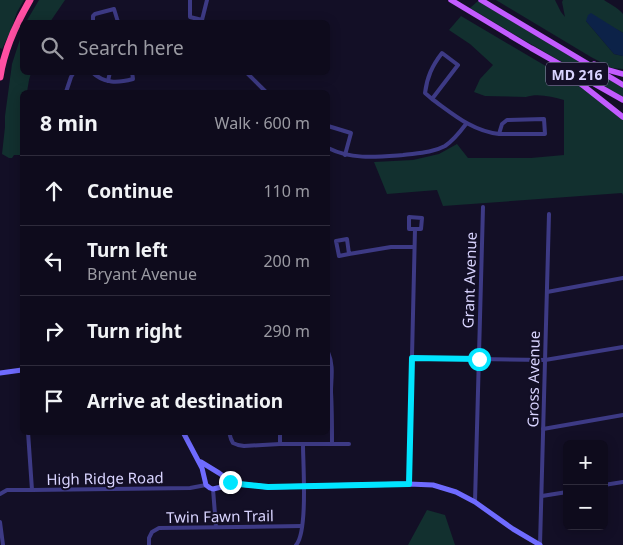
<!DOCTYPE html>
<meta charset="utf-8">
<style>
body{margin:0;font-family:"Noto Sans",sans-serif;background:#1c1929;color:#f1f3f6}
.controls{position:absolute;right:15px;bottom:15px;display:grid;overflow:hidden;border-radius:8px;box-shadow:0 2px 12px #0003}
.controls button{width:45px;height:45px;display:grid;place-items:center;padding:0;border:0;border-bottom:1px solid #2e2b3b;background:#0e0b1c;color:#f1f3f6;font:25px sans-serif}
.stop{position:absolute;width:15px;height:15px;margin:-11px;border:4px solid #00e5ff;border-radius:50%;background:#fff}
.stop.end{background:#00e5ff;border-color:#fff;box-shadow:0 1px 5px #0008}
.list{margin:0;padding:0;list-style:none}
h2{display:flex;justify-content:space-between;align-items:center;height:65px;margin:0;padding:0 20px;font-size:21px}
h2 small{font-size:16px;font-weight:400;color:#9b9ba3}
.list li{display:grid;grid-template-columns:32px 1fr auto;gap:15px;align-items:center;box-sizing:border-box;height:70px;padding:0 20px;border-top:1px solid #2e2b3b}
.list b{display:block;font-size:19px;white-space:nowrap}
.list p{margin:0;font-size:16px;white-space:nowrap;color:#9b9ba3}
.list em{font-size:16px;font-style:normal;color:#9b9ba3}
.icon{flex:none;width:28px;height:28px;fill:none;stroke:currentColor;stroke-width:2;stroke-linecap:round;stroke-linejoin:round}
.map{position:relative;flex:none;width:623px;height:545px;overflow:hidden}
.search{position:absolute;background:#0e0b1c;box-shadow:0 2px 12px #0003;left:20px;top:20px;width:310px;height:55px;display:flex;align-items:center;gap:12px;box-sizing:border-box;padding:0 18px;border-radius:8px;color:#9b9ba3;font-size:19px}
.panel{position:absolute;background:#0e0b1c;box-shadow:0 2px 12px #0003;left:20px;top:90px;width:310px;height:345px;border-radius:8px}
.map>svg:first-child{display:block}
.green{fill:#12302f}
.water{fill:#0c2248}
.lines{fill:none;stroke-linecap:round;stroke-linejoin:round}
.street{stroke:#3d3a85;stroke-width:4}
.secondary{stroke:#6f6bff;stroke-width:5}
.primary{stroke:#c25bff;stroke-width:5.5}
.highway{stroke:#ff4fa3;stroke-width:7}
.route{stroke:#00e5ff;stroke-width:6}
.labels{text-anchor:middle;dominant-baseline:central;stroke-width:4;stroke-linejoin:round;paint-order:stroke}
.shield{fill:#130f26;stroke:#9e99be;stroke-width:1}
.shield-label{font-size:14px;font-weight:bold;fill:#d9d4ff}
.street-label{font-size:15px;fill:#d9d4ff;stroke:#130f26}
</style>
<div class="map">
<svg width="623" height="545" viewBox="0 0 623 545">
<rect width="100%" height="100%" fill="#130f26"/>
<g class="green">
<polygon points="0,0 24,0 17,12 11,30 2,49 0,48"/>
<polygon points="39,0 65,0 50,22 26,22"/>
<path d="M496,0H555L561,12L565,17L562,2L563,0H604C611,5 617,7 623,14V33L607,24L586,21L614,54L623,56V69L612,68L591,57Z"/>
<polygon points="478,1 623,88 623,97 522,39 470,8"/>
<path d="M461,16L583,88L623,120V195L622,193L443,206L437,190L387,194L374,162L413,160L439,154L457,144L468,158H531L564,155V100C552,97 538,93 526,97L485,96L474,92L480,79L493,65L470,44L449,30Z"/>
<polygon points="22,33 22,72 31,73 29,80 27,92 22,92 22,135 20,155 14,155 12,158 9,158 2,154 5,127 5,116 12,64"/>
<polygon points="427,510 445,515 455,545 408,545"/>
</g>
<polygon class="water" points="591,13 623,33 623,56 614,54 586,21 588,15"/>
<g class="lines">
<g class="street">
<polyline points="190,0 190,17 202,20 207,0"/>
<polyline points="93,22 93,16 95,14 114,9 118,22"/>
<path d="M92,72C104,84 118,83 133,79L132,72"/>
<polyline points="246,72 266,92"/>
<polyline points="108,81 110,72"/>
<polyline points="66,92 71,77 74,72"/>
<path d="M432,99L425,93C427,77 432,66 442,53L458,65L432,99C453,114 472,131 499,134L502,124L507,120L544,119L545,134H499"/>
<polyline points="328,126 351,133 345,155"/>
<path d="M328,148C352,160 377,157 403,155C418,153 432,153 445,146C454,140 460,132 466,124"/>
<polyline points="349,254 339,256 336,241 347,239 349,254 391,247 414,247"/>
<polyline points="547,292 623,278"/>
<path d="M328,352C334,366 331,378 331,392C332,409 332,427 332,444"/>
<polyline points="412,358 545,360 623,347"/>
<polyline points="22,370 22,378"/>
<polyline points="543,429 623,415"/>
<polyline points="28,432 32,490 190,488 206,485"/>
<polyline points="229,432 231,439 233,443 238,445 244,446 280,444 349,444"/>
<polyline points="280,444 280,432"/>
<polyline points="409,484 415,229 421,229 422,218 409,217 409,229 415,229"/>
<polyline points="604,485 623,482"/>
<polyline points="213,489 216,527"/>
<polyline points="0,494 7,490 32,490"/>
<polyline points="542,496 567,492"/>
<polyline points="475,502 483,207"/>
<polyline points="0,522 3,545"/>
<polyline points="149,545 149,538 152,532 159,528 302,526"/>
<path d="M296,545C308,532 303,464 303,445"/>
<polyline points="540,545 549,214"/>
</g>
<g class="secondary">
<polyline points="0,373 22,370"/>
<polyline points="183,432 202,468 206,485 210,488 213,489 230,485 239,484 267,487 409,484 433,485 456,492 475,502 513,529 540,545"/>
<polyline points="201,462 219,473 230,481 236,483"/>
</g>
<g class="primary">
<polyline points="451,0 531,48 623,100"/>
<polyline points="481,0 623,85"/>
<polyline points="594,64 608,70 623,74"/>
<polyline points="559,68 585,87 623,117"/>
</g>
<path class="highway" d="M0,77C4,50 16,24 30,0"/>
</g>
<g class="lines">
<polyline class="route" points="230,482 239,484 268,487 409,484 412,358 479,359"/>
</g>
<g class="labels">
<rect class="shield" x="546" y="62.5" width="62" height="23" rx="4"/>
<g class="shield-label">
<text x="577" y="74">MD 216</text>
</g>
<g class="street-label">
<text transform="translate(469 280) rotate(-88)">Grant Avenue</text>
<text transform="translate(533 379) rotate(-89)">Gross Avenue</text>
<text transform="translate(105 478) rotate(-1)">High Ridge Road</text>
<text transform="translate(220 516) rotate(-1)">Twin Fawn Trail</text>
</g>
</g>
</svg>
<div class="controls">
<button>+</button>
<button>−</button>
</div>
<div class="stop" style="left:479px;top:359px"></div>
<div class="stop end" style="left:230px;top:482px"></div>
<div class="search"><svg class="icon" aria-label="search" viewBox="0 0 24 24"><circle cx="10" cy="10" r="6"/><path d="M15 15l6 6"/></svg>Search here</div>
<section class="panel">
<h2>8 min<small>Walk · 600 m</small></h2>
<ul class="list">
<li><svg class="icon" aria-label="ahead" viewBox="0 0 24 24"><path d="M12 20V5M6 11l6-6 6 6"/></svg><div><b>Continue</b></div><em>110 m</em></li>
<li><svg class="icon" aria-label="left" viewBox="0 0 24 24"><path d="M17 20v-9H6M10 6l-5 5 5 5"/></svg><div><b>Turn left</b><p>Bryant Avenue</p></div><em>200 m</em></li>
<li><svg class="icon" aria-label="right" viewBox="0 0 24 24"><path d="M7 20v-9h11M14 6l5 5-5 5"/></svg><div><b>Turn right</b></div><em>290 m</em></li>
<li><svg class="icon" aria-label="arrive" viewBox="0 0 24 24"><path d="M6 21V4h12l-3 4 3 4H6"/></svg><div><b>Arrive at destination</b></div></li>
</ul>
</section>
</div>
